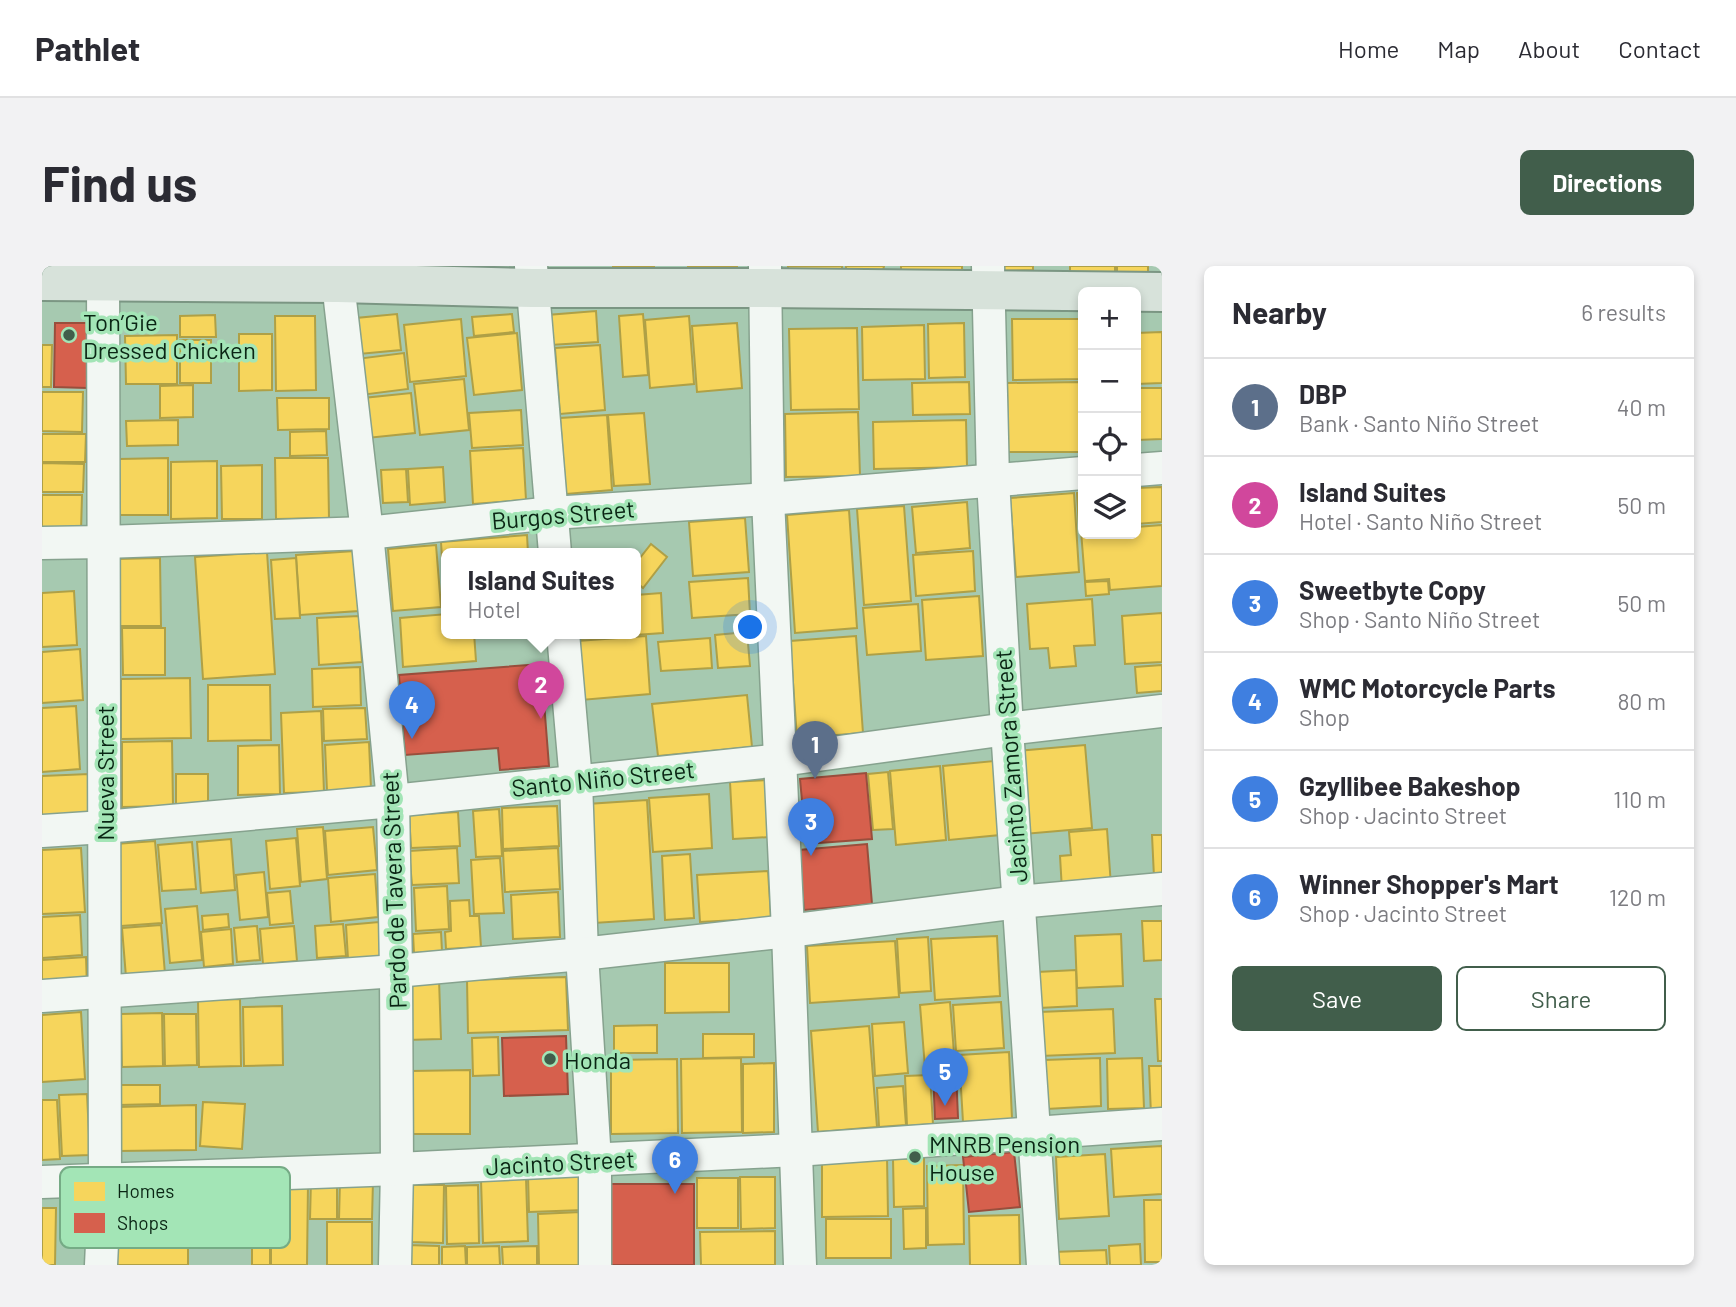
<!DOCTYPE html>
<meta charset="utf-8">
<style>
body{margin:0;font-family:Barlow,sans-serif;background:#f2f2f3;color:#2b2b33}
.controls{position:absolute;right:21px;top:21px;display:grid;overflow:hidden;border-radius:10px;box-shadow:0 4px 10px #0003}
.controls button{width:63px;height:63px;display:grid;place-items:center;padding:0;border:0;border-bottom:2px solid #e1e1e2;background:#fff;color:#2b2b33;font:35px sans-serif}
.you{position:absolute;left:709px;top:362px;width:24px;height:24px;margin:-18px;border:5px solid #fff;border-radius:50%;background:#1a73e8;box-shadow:0 0 0 10px #1a73e833}
.badge{display:grid;place-items:center;width:46px;height:46px;border-radius:50%;background:#415e4b;color:#fff;font-size:23px;font-weight:700}
.pin{position:absolute;translate:-50% -58px;filter:drop-shadow(0 2px 4px #0008)}
.pin::after{content:'';position:absolute;top:37px;width:24px;height:21px;background:inherit;clip-path:polygon(0 0,100% 0,50% 100%)}
.popup{position:absolute;left:399px;top:282px;width:200px;height:91px;box-sizing:border-box;display:grid;place-content:center;border-radius:10px;background:#fff;filter:drop-shadow(0 2px 5px #0005);font-size:23px;white-space:nowrap;color:#7c7c81}
.popup b{font-size:26px;color:#2b2b33}
.popup::after{content:'';position:absolute;left:50%;top:100%;margin-left:-14px;border:14px solid transparent;border-top-color:#fff}
.list{margin:0;padding:0;list-style:none}
h2{display:flex;justify-content:space-between;align-items:center;height:91px;margin:0;padding:0 28px;font-size:30px}
h2 small{font-size:23px;font-weight:400;color:#7c7c81}
.list li{display:grid;grid-template-columns:46px 1fr auto;gap:21px;align-items:center;box-sizing:border-box;height:98px;padding:0 28px;border-top:2px solid #e1e1e2}
.list b{display:block;font-size:26px;white-space:nowrap}
.list p{margin:0;font-size:23px;white-space:nowrap;color:#7c7c81}
.list em{font-size:23px;font-style:normal;color:#7c7c81}
.actions{display:flex;gap:14px;padding:21px 28px}
.actions a{flex:1;padding:16px 0;border:2px solid #415e4b;border-radius:10px;text-align:center;font-size:24px;color:#415e4b}
.actions .main{background:#415e4b;color:#fff}
.icon{flex:none;width:38px;height:38px;fill:none;stroke:currentColor;stroke-width:2;stroke-linecap:round;stroke-linejoin:round}
.map{position:relative;flex:none;width:1120px;height:999px;overflow:hidden;border-radius:10px}
header{display:flex;align-items:center;gap:42px;box-sizing:border-box;height:98px;padding:0 35px;background:#fff;border-bottom:2px solid #e1e1e2}
header strong{font-size:33px}
nav{display:flex;gap:38px;margin-inline-start:auto;font-size:24px}
.intro{display:flex;align-items:center;justify-content:space-between;box-sizing:border-box;height:168px;padding:0 42px}
h1{margin:0;font-size:49px}
.button{padding:18px 32px;border-radius:10px;background:#415e4b;color:#fff;font-size:24px;font-weight:700}
main{display:flex;gap:42px;padding:0 42px}
aside{flex:1;background:#fff;border-radius:10px;box-shadow:0 4px 10px #0003}
.map>svg:first-child{display:block}
.homes{fill:#f6d55c;stroke:#afa046;stroke-width:2}
.shops{fill:#d6604d;stroke:#994e3c;stroke-width:2}
.lines{fill:none;stroke-linecap:round;stroke-linejoin:round}
.minor-casing{stroke:#86a28e;stroke-width:35}
.major-casing{stroke:#7b9683;stroke-width:42}
.minor{stroke:#f2f7f3;stroke-width:32}
.major{stroke:#d7e2da;stroke-width:38}
.poi-dot{fill:#415e4b;stroke:#a3e5b6;stroke-width:2.5}
.labels{text-anchor:middle;dominant-baseline:central;stroke-width:7;stroke-linejoin:round;paint-order:stroke}
.poi-label{font-size:24px;fill:#0a2514;stroke:#a3e5b6;text-anchor:start}
.street-label{font-size:24px;fill:#0a2514;stroke:#a3e5b6}
.key{fill:#a3e5b6;stroke:#75ab85;stroke-width:2}
.key-label{font-size:19px;fill:#0a2514}
</style>
<header>
<strong>Pathlet</strong>
<nav><a>Home</a><a>Map</a><a>About</a><a>Contact</a></nav>
</header>
<div class="intro"><h1>Find us</h1><a class="button">Directions</a></div>
<main>
<div class="map">
<svg width="1120" height="999" viewBox="0 0 1120 999">
<rect width="100%" height="100%" fill="#a6c9b0"/>
<g class="homes">
<polygon points="571,0 612,0 612,6 571,7"/>
<rect x="646" y="0" width="49" height="4"/>
<polygon points="746,0 800,0 800,10 746,8"/>
<polygon points="804,0 842,0 841,5 804,4"/>
<rect x="859" y="0" width="61" height="7"/>
<polygon points="956,0 991,0 991,4 956,5"/>
<polygon points="1028,0 1073,0 1073,7 1028,8"/>
<rect x="1075" y="0" width="31" height="8"/>
<polygon points="554,45 556,76 508,79 505,49"/>
<polygon points="355,48 359,84 317,88 314,52"/>
<polygon points="470,48 472,66 432,70 430,51"/>
<polygon points="601,48 606,109 581,111 577,50"/>
<polygon points="173,49 174,71 138,71 138,50"/>
<polygon points="233,50 273,50 274,124 234,125"/>
<polygon points="647,50 652,118 608,122 603,54"/>
<polygon points="419,53 424,110 368,116 362,59"/>
<polygon points="970,53 1041,53 1041,113 971,114"/>
<polygon points="695,57 700,122 655,126 650,60"/>
<polygon points="922,57 923,111 887,112 886,58"/>
<polygon points="882,59 883,113 821,114 820,61"/>
<polygon points="815,62 817,143 749,144 747,63"/>
<polygon points="1120,66 1120,117 1094,118 1094,67"/>
<polygon points="475,67 480,124 432,129 425,72"/>
<polygon points="197,68 230,68 230,124 197,125"/>
<polygon points="135,69 135,118 84,118 83,70"/>
<rect x="138" y="74" width="31" height="43"/>
<polygon points="0,79 10,79 9,121 0,121"/>
<polygon points="558,79 563,144 518,148 513,82"/>
<polygon points="362,87 366,123 319,129 314,93"/>
<polygon points="422,113 427,164 378,169 372,118"/>
<polygon points="927,116 928,148 871,149 870,117"/>
<polygon points="1038,116 1038,186 966,186 965,117"/>
<rect x="1040" y="117" width="1" height="68"/>
<polygon points="151,119 151,151 118,152 118,120"/>
<polygon points="1095,122 1120,122 1120,173 1095,174"/>
<polygon points="0,126 41,126 40,166 0,165"/>
<polygon points="369,127 373,167 325,172 321,132"/>
<polygon points="235,132 287,132 287,163 236,164"/>
<polygon points="479,144 481,179 430,182 427,147"/>
<polygon points="816,146 818,210 744,211 743,148"/>
<polygon points="602,147 608,218 572,220 566,149"/>
<polygon points="565,149 570,224 524,228 518,152"/>
<polygon points="136,154 136,179 85,180 84,155"/>
<polygon points="924,154 925,201 832,203 831,156"/>
<polygon points="284,165 285,189 248,190 248,166"/>
<polygon points="0,168 44,168 43,196 0,196"/>
<polygon points="481,182 484,234 431,238 428,185"/>
<polygon points="126,192 126,249 77,249 77,193"/>
<polygon points="233,192 286,192 287,252 234,253"/>
<polygon points="175,195 175,252 129,253 129,196"/>
<polygon points="0,197 42,198 41,226 0,226"/>
<polygon points="220,199 220,253 180,253 179,200"/>
<polygon points="401,201 403,236 368,239 366,203"/>
<polygon points="364,203 366,236 341,237 339,204"/>
<polygon points="1120,221 1120,256 1094,258 1094,222"/>
<polygon points="1041,226 1041,262 1037,262 1035,227"/>
<polygon points="1032,227 1037,306 974,311 968,232"/>
<polygon points="0,229 40,229 39,266 0,265"/>
<polygon points="925,236 928,282 874,287 870,241"/>
<polygon points="862,240 869,335 822,339 815,243"/>
<polygon points="807,244 815,362 753,367 745,249"/>
<polygon points="703,252 707,306 651,310 647,256"/>
<polygon points="1120,259 1120,320 1068,324 1067,313 1043,315 1039,265 1041,265 1041,268 1094,268 1094,261"/>
<polygon points="485,269 486,287 405,287 405,326 402,326 399,276"/>
<polygon points="609,278 625,291 601,322 594,316 594,297"/>
<polygon points="394,279 399,341 351,345 346,283"/>
<polygon points="313,285 317,345 258,349 254,289"/>
<polygon points="931,285 933,325 874,330 871,289"/>
<polygon points="225,286 233,408 161,413 153,291"/>
<polygon points="118,292 119,360 74,360 74,293"/>
<polygon points="254,292 258,352 233,353 229,294"/>
<polygon points="706,312 708,348 650,352 647,316"/>
<polygon points="1066,315 1067,328 1044,330 1043,316"/>
<polygon points="32,325 35,379 0,381 0,327"/>
<polygon points="619,327 621,367 536,373 535,367 594,367 594,329"/>
<polygon points="937,330 941,390 884,394 880,334"/>
<polygon points="1050,333 1053,379 1032,380 1034,400 1008,402 1006,382 988,383 985,338"/>
<polygon points="876,338 879,385 825,389 821,342"/>
<polygon points="1120,347 1120,396 1083,398 1080,350"/>
<polygon points="405,348 405,367 432,367 434,395 361,401 358,352"/>
<polygon points="317,350 320,396 277,399 275,352"/>
<polygon points="80,362 123,362 123,409 81,409"/>
<polygon points="705,366 708,400 676,402 673,369"/>
<polygon points="435,367 492,367 435,372"/>
<polygon points="604,370 608,428 539,434 535,375"/>
<polygon points="814,370 821,467 755,472 748,375"/>
<polygon points="668,372 670,402 619,405 616,376"/>
<polygon points="38,383 41,434 0,437 0,386"/>
<polygon points="1120,399 1120,425 1095,427 1093,401"/>
<polygon points="318,401 319,439 271,441 270,403"/>
<polygon points="148,412 149,472 79,473 79,413"/>
<polygon points="166,419 228,419 229,474 166,475"/>
<polygon points="705,429 710,481 616,490 610,438"/>
<polygon points="34,440 38,503 0,506 0,442"/>
<polygon points="323,442 325,473 282,475 281,443"/>
<polygon points="279,445 282,526 242,527 239,447"/>
<polygon points="130,475 131,540 80,541 80,476"/>
<polygon points="327,476 329,523 285,525 283,479"/>
<polygon points="237,479 238,528 196,529 196,480"/>
<polygon points="1043,479 1050,562 982,568 975,485"/>
<polygon points="952,495 958,569 907,574 901,500"/>
<polygon points="898,500 904,574 854,579 848,505"/>
<polygon points="846,506 851,563 831,564 826,508"/>
<polygon points="47,508 50,552 0,554 0,510"/>
<polygon points="134,508 166,508 166,539 134,540"/>
<polygon points="726,514 729,571 691,573 688,516"/>
<polygon points="667,528 670,582 611,586 607,532"/>
<polygon points="605,534 612,653 552,657 545,538"/>
<polygon points="515,540 517,580 461,583 460,542"/>
<polygon points="457,543 460,590 434,591 431,545"/>
<polygon points="416,546 418,580 369,582 367,549"/>
<polygon points="281,561 285,613 259,616 255,563"/>
<polygon points="331,561 335,604 286,609 283,565"/>
<polygon points="1065,563 1069,620 1020,624 1018,590 1029,589 1027,566"/>
<polygon points="1110,569 1120,569 1120,610 1112,611"/>
<polygon points="254,572 258,620 228,623 224,575"/>
<polygon points="189,573 193,624 159,627 155,576"/>
<polygon points="113,575 120,657 79,660 73,578"/>
<polygon points="150,576 154,623 120,625 116,579"/>
<polygon points="39,582 43,646 0,648 0,584"/>
<polygon points="415,582 417,617 370,619 367,585"/>
<polygon points="516,582 518,623 463,626 461,585"/>
<polygon points="648,588 652,652 623,654 620,590"/>
<polygon points="458,592 462,647 432,648 429,594"/>
<polygon points="726,605 729,652 658,656 655,609"/>
<polygon points="222,606 226,651 198,654 194,609"/>
<polygon points="333,608 336,651 289,656 286,612"/>
<polygon points="405,620 407,663 374,665 372,622"/>
<polygon points="248,625 251,657 228,659 225,627"/>
<polygon points="516,626 518,671 471,673 469,629"/>
<polygon points="427,634 428,650 437,650 439,681 404,683 403,666 409,665 408,635"/>
<polygon points="155,640 160,694 128,697 123,643"/>
<polygon points="186,648 187,661 161,664 160,650"/>
<polygon points="38,649 40,689 0,692 0,651"/>
<polygon points="1100,655 1120,655 1120,694 1102,695"/>
<polygon points="337,656 340,690 306,693 304,659"/>
<polygon points="301,658 304,690 275,692 273,660"/>
<polygon points="119,659 123,708 84,711 80,662"/>
<polygon points="215,660 218,694 195,696 192,662"/>
<polygon points="252,660 255,695 221,698 218,663"/>
<polygon points="189,663 191,698 162,701 159,666"/>
<polygon points="399,666 400,685 372,687 371,668"/>
<polygon points="1079,668 1081,720 1035,722 1033,670"/>
<polygon points="955,670 958,730 893,734 889,673"/>
<polygon points="886,671 889,725 858,727 855,673"/>
<polygon points="853,675 857,731 768,737 765,680"/>
<polygon points="44,691 45,721 0,724 0,694"/>
<polygon points="623,697 687,697 687,746 623,747"/>
<polygon points="1034,704 1035,740 997,742 995,706"/>
<polygon points="524,711 526,764 426,767 425,714"/>
<polygon points="397,713 399,773 364,774 362,714"/>
<polygon points="198,733 199,800 157,801 156,734"/>
<polygon points="1113,733 1120,733 1120,795 1116,795"/>
<polygon points="908,736 913,800 883,802 878,739"/>
<polygon points="959,736 962,782 914,785 911,739"/>
<polygon points="240,740 241,799 202,800 201,741"/>
<polygon points="1071,743 1073,787 998,790 997,746"/>
<polygon points="39,746 43,813 0,816 0,749"/>
<polygon points="120,747 121,800 80,801 79,748"/>
<polygon points="122,748 154,748 155,799 123,800"/>
<polygon points="862,756 866,807 833,810 830,758"/>
<polygon points="615,759 615,787 572,787 572,760"/>
<polygon points="827,760 835,861 776,866 769,765"/>
<polygon points="661,768 712,768 712,791 661,792"/>
<polygon points="456,771 457,809 431,810 430,772"/>
<polygon points="967,786 970,853 921,856 917,789"/>
<polygon points="699,792 700,866 640,867 639,793"/>
<polygon points="1058,792 1059,840 1004,843 1002,794"/>
<polygon points="1100,792 1102,842 1066,843 1065,793"/>
<polygon points="635,793 636,867 569,868 569,794"/>
<polygon points="732,797 732,866 701,867 701,798"/>
<polygon points="1107,800 1120,800 1120,849 1109,849"/>
<polygon points="428,804 428,868 369,868 369,805"/>
<polygon points="888,809 891,858 865,860 863,810"/>
<polygon points="76,819 118,819 118,838 76,839"/>
<polygon points="861,820 864,859 837,861 835,822"/>
<polygon points="45,828 48,889 20,890 17,829"/>
<polygon points="0,834 15,834 18,893 0,894"/>
<polygon points="161,836 203,838 200,883 158,880"/>
<polygon points="154,839 154,884 76,885 76,841"/>
<polygon points="1120,880 1120,928 1072,931 1069,883"/>
<polygon points="1063,888 1067,950 1017,953 1014,891"/>
<polygon points="845,890 846,950 780,951 780,892"/>
<polygon points="882,892 882,940 852,941 851,893"/>
<polygon points="921,899 922,978 886,979 885,900"/>
<polygon points="540,907 542,944 487,946 486,909"/>
<polygon points="698,911 733,911 733,962 699,963"/>
<polygon points="484,912 486,975 441,977 439,914"/>
<rect x="655" y="912" width="41" height="50"/>
<rect x="184" y="914" width="23" height="56"/>
<polygon points="269,914 295,914 295,953 268,953"/>
<polygon points="298,914 331,915 330,953 297,953"/>
<polygon points="229,917 266,917 265,999 229,999"/>
<polygon points="369,919 402,919 401,977 368,976"/>
<polygon points="436,919 437,977 405,978 404,920"/>
<polygon points="76,924 146,925 146,999 75,999"/>
<polygon points="210,924 228,924 227,950 210,950"/>
<polygon points="1102,934 1120,934 1120,996 1103,996"/>
<polygon points="0,942 14,942 13,999 0,999"/>
<polygon points="884,942 884,982 862,983 861,943"/>
<polygon points="539,946 541,999 497,999 496,948"/>
<polygon points="977,949 978,999 928,999 927,950"/>
<rect x="210" y="953" width="18" height="46"/>
<rect x="784" y="953" width="65" height="39"/>
<rect x="285" y="956" width="45" height="43"/>
<polygon points="733,965 733,999 659,999 658,966"/>
<polygon points="1098,978 1099,999 1068,999 1067,980"/>
<polygon points="365,979 397,980 397,999 364,999"/>
<polygon points="423,980 424,999 400,999 400,981"/>
<polygon points="457,980 458,999 425,999 425,981"/>
<polygon points="495,980 495,999 461,999 460,981"/>
<polygon points="1064,984 1065,999 1011,999 1011,986"/>
</g>
<g class="shops">
<polygon points="13,57 46,57 45,122 12,121"/>
<polygon points="499,398 507,500 458,504 456,482 363,489 357,409"/>
<polygon points="824,507 830,573 764,578 758,513"/>
<polygon points="825,578 830,638 762,644 757,584"/>
<polygon points="524,770 526,828 462,830 460,772"/>
<polygon points="914,804 916,852 893,853 891,806"/>
<polygon points="972,886 978,941 927,946 921,891"/>
<rect x="568" y="918" width="84" height="81"/>
</g>
<g class="lines">
<defs>
<g id="minor">
<polyline points="294,0 325,267 351,535 354,705 355,903 353,999"/>
<polyline points="489,0 513,287"/>
<polyline points="723,0 726,233 746,665 758,999"/>
<polyline points="946,0 951,214 965,463 1001,999"/>
<polyline points="1094,204 1120,202"/>
<polyline points="0,277 62,276 325,267 510,247 726,233 1041,207"/>
<polyline points="521,367 534,515 540,688 553,894 553,999"/>
<polyline points="0,565 62,561 351,535 739,494 965,463 1120,445"/>
<polyline points="0,730 354,705 540,688 746,665 976,636 1120,623"/>
<polyline points="0,916 355,903 754,884 1120,858"/>
<polyline points="59,999 63,913 61,0"/>
</g>
<polyline id="major" points="0,15 296,17 490,22 723,22 1120,26"/>
</defs>
<use href="#minor" class="minor-casing"/>
<use href="#major" class="major-casing"/>
<use href="#minor" class="minor"/>
<use href="#major" class="major"/>
</g>
<g class="poi-dot">
<circle cx="27" cy="69" r="7"/>
<circle cx="508" cy="793" r="7"/>
<circle cx="873" cy="891" r="7"/>
</g>
<g class="labels">
<g class="poi-label">
<text x="41" y="55">Ton’Gie<tspan x="41" dy="28">Dressed Chicken</tspan></text>
<text x="522" y="793">Honda</text>
<text x="887" y="877">MNRB Pension<tspan x="887" dy="28">House</tspan></text>
</g>
<g class="street-label">
<text transform="translate(521 248) rotate(-5)">Burgos Street</text>
<text transform="translate(968 500) rotate(-94)">Jacinto Zamora Street</text>
<text transform="translate(62 507) rotate(-90)">Nueva Street</text>
<text transform="translate(561 512) rotate(-6)">Santo Niño Street</text>
<text transform="translate(351 624) rotate(-92)">Pardo de Tavera Street</text>
<text transform="translate(518 896) rotate(-3)">Jacinto Street</text>
</g>
</g>
<rect x="18" y="901" width="230" height="81" rx="10" class="key"/>
<rect x="32" y="916" width="31" height="19" fill="#f6d55c"/>
<rect x="32" y="947" width="31" height="20" fill="#d6604d"/>
<g class="key-label">
<text x="75" y="932">Homes</text>
<text x="75" y="964">Shops</text>
</g>
</svg>
<div class="controls">
<button>+</button>
<button>−</button>
<button><svg class="icon" aria-label="locate" viewBox="0 0 24 24"><circle cx="12" cy="12" r="6"/><path d="M12 2v4M12 18v4M2 12h4M18 12h4"/></svg></button>
<button><svg class="icon" aria-label="layers" viewBox="0 0 24 24"><path d="M12 4l9 5-9 5-9-5zM3 14l9 5 9-5"/></svg></button>
</div>
<div class="you"></div>
<div class="pin badge" style="left:773px;top:513px;background:#5c6f8a">1</div>
<div class="pin badge" style="left:499px;top:453px;background:#d1479c">2</div>
<div class="popup"><b>Island Suites</b>Hotel</div>
<div class="pin badge" style="left:769px;top:590px;background:#3f7fe0">3</div>
<div class="pin badge" style="left:370px;top:473px;background:#3f7fe0">4</div>
<div class="pin badge" style="left:903px;top:840px;background:#3f7fe0">5</div>
<div class="pin badge" style="left:633px;top:928px;background:#3f7fe0">6</div>
</div>
<aside>
<h2>Nearby<small>6 results</small></h2>
<ul class="list">
<li><span class="badge" style="background:#5c6f8a">1</span><div><b>DBP</b><p>Bank · Santo Niño Street</p></div><em>40 m</em></li>
<li><span class="badge" style="background:#d1479c">2</span><div><b>Island Suites</b><p>Hotel · Santo Niño Street</p></div><em>50 m</em></li>
<li><span class="badge" style="background:#3f7fe0">3</span><div><b>Sweetbyte Copy</b><p>Shop · Santo Niño Street</p></div><em>50 m</em></li>
<li><span class="badge" style="background:#3f7fe0">4</span><div><b>WMC Motorcycle Parts</b><p>Shop</p></div><em>80 m</em></li>
<li><span class="badge" style="background:#3f7fe0">5</span><div><b>Gzyllibee Bakeshop</b><p>Shop · Jacinto Street</p></div><em>110 m</em></li>
<li><span class="badge" style="background:#3f7fe0">6</span><div><b>Winner Shopper's Mart</b><p>Shop · Jacinto Street</p></div><em>120 m</em></li>
</ul>
<div class="actions"><a class="main">Save</a><a>Share</a></div>
</aside>
</main>
